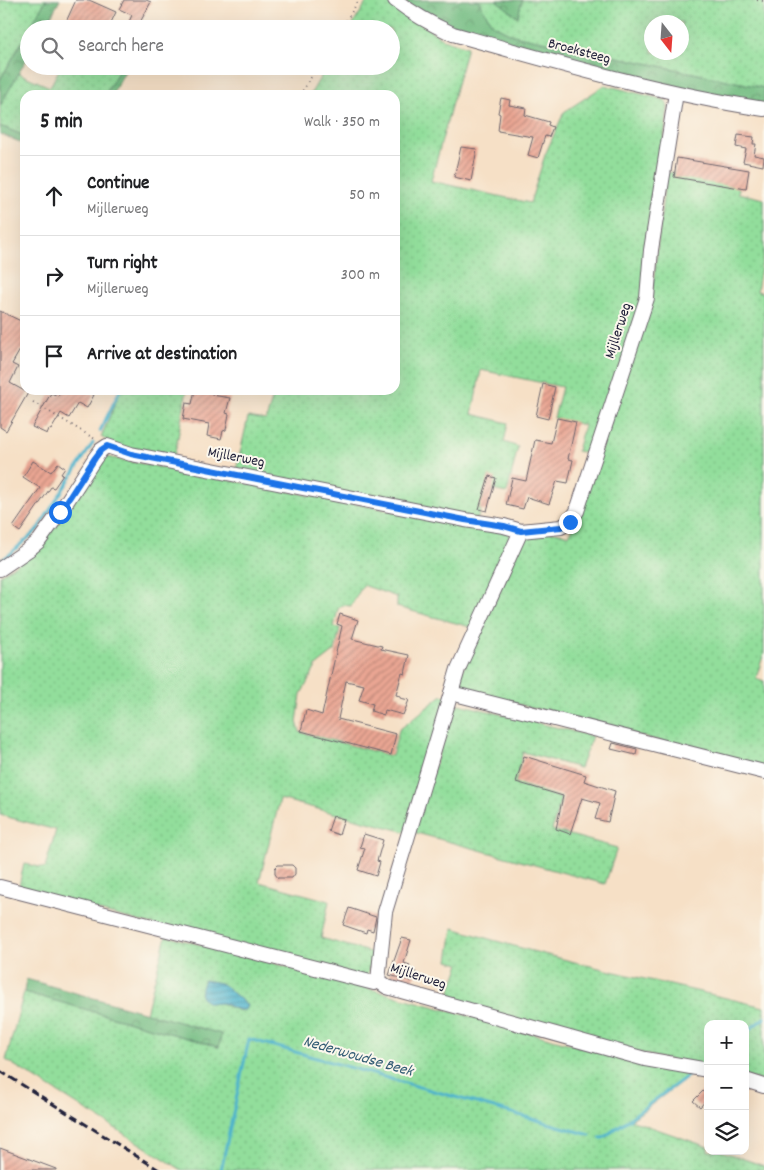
<!DOCTYPE html>
<meta charset="utf-8">
<style>
body{margin:0;font-family:Dekko,sans-serif;background:#f6f6f6;color:#202124}
.controls{position:absolute;right:15px;bottom:15px;display:grid;overflow:hidden;border-radius:10px;box-shadow:0 5px 20px #0002}
.controls button{width:45px;height:45px;display:grid;place-items:center;padding:0;border:0;border-bottom:1px solid #e0e0e0;background:#fff;color:#202124;font:25px sans-serif}
.compass{position:absolute;left:644px;top:15px;width:45px;height:45px;border-radius:50%;background:#fff;box-shadow:0 5px 20px #0002;rotate:163deg}
.stop{position:absolute;width:15px;height:15px;margin:-11px;border:4px solid #1a73e8;border-radius:50%;background:#fff}
.stop.end{background:#1a73e8;border-color:#fff;box-shadow:0 1px 5px #0008}
.list{margin:0;padding:0;list-style:none}
h2{display:flex;justify-content:space-between;align-items:center;height:65px;margin:0;padding:0 20px;font-size:21px}
h2 small{font-size:16px;font-weight:400;color:#757577}
.list li{display:grid;grid-template-columns:32px 1fr auto;gap:15px;align-items:center;box-sizing:border-box;height:80px;padding:0 20px;border-top:1px solid #e0e0e0}
.list b{display:block;font-size:19px;white-space:nowrap}
.list p{margin:0;font-size:16px;white-space:nowrap;color:#757577}
.list em{font-size:16px;font-style:normal;color:#757577}
.icon{flex:none;width:28px;height:28px;fill:none;stroke:currentColor;stroke-width:2;stroke-linecap:round;stroke-linejoin:round}
.map{position:relative;flex:none;width:764px;height:1170px;overflow:hidden}
.search{position:absolute;background:#fff;box-shadow:0 5px 20px #0002;left:20px;top:20px;width:380px;height:55px;display:flex;align-items:center;gap:12px;box-sizing:border-box;padding:0 18px;border-radius:28px;color:#757577;font-size:19px}
.panel{position:absolute;background:#fff;box-shadow:0 5px 20px #0002;left:20px;top:90px;width:380px;height:305px;border-radius:15px}
.map>svg:first-child{display:block}
.grass{fill:url(#grass-dots);stroke:#5a806b;fill-rule:evenodd}
.forest{fill:url(#forest-crowns);stroke:#4c705f}
.water{fill:url(#water-rules);stroke:#386a84}
.lines{fill:none;stroke-linecap:round;stroke-linejoin:round}
.stream{stroke:#4db3cc;stroke-width:3}
.building{fill:url(#building-hatch)}
.minor-casing{stroke:#6c646c;stroke-width:16}
.path{stroke:#6c646c;stroke-width:2;stroke-dasharray:1 4;stroke-linecap:butt}
.minor{stroke:#fff;stroke-width:14}
.rail{stroke:#22223b;stroke-width:3;stroke-dasharray:8 4;stroke-linecap:butt}
.route{stroke:#1a73e8;stroke-width:6}
.labels{text-anchor:middle;dominant-baseline:central;stroke-width:4;stroke-linejoin:round;paint-order:stroke}
.street-label{font-size:15px;fill:#22223b;stroke:#fbf7ec}
.water-label{font-size:16px;font-style:italic;fill:#335c75;stroke:#fbf7ec}
</style>
<div class="map">
<svg width="764" height="1170" viewBox="0 0 764 1170">
<defs>
<pattern id="grass-dots" width="8" height="8" patternUnits="userSpaceOnUse" patternTransform="scale(1.25)"><rect width="8" height="8" fill="#92de9b"/><path d="M2 2h.1M6 6h.1" fill="none" stroke="#7ebe86" stroke-width="1.8" stroke-linecap="round"/></pattern>
<pattern id="forest-crowns" width="20" height="18" patternUnits="userSpaceOnUse" patternTransform="scale(1.25)"><rect width="20" height="18" fill="#75bd83"/><path d="M2 6a3 3 0 1 1 6 0M12 15a3 3 0 1 1 6 0" fill="none" stroke="#60996c"/></pattern>
<pattern id="water-rules" width="6" height="5" patternUnits="userSpaceOnUse" patternTransform="scale(1.25)"><rect width="6" height="5" fill="#4db3cc"/><path d="M0 2.5h6" fill="none" stroke="#4091a7"/></pattern>
<pattern id="building-hatch" width="6" height="6" patternUnits="userSpaceOnUse" patternTransform="scale(1.25)"><rect width="6" height="6" fill="#eaa693"/><path d="M-1 1l2-2M0 6l6-6M5 7l2-2" fill="none" stroke="#bd8779"/></pattern>
</defs>
<rect width="100%" height="100%" fill="#fbf7ec"/>
<filter id="ink" filterUnits="userSpaceOnUse"><feTurbulence type="fractalNoise" baseFrequency=".02" numOctaves="2"/><feDisplacementMap in="SourceGraphic" scale="10" xChannelSelector="R" yChannelSelector="G"/><feConvolveMatrix kernelMatrix="1 2 1 2 8 2 1 2 1" color-interpolation-filters="sRGB"/></filter>
<filter id="wash" filterUnits="userSpaceOnUse"><feTurbulence type="fractalNoise" baseFrequency=".0096" numOctaves="4" result="noise"/><feDisplacementMap in="SourceGraphic" scale="20" xChannelSelector="R" yChannelSelector="G"/><feGaussianBlur stdDeviation="1.12" result="paint"/><feColorMatrix in="noise" values="0 0 0 0 0 0 0 0 0 0 0 0 0 0 0 0 0 1.4 0 .05"/><feComposite in="paint" operator="in"/></filter>
<g filter="url(#wash)">
<rect width="100%" height="100%" fill="#f6e0c6"/>
<g class="grass">
<polygon points="0,0 46,0 0,80"/>
<polygon points="368,0 387,0 443,39 467,47 431,181 530,203 545,155 564,112 605,85 665,100 668,107 642,304 592,454 577,451 584,425 554,418 562,387 481,370 472,414 508,423 504,442 518,447 507,493 487,489 477,520 236,471 248,417 266,420 275,390 395,390 395,95 310,95 327,66 391,66 391,29 350,29"/>
<path d="M478,0H496L517,16L522,0H753L764,2V88L513,35L492,24ZM652,22H682V52H652Z"/>
<polygon points="61,66 110,66 119,70 105,95 25,95 25,136 0,126 0,106 18,73 50,87"/>
<path d="M666,172L740,184L738,193L764,199V249L757,291L764,293V653L756,678L764,681V768L463,690L460,676L521,543C537,529 550,530 569,535L578,518L652,295Z"/>
<polygon points="121,390 187,390 175,453 169,458 117,446 101,437"/>
<polygon points="101,456 509,533 512,540 474,628 397,607 397,597 363,585 351,606 342,605 338,609 334,627 340,628 335,651 317,665 301,694 297,722 300,732 392,756 399,730 441,696 447,695 406,832 280,799 259,882 329,901 321,938 373,953 366,980 18,890 24,864 45,868 56,830 0,815 0,575 28,557"/>
<polygon points="459,704 592,736 580,768 523,752 515,783 561,798 552,830 617,848 605,884 413,832 454,707"/>
<path d="M453,928C554,960 660,982 764,1007V1082L745,1076V1024H708V1067L664,1059L446,1002L460,964L448,961Z"/>
<path d="M166,936L308,972L629,1060L696,1071L631,1120L708,1147V1151H721L764,1166V1170H182L6,1060L24,992L219,1047L221,1034L146,1013ZM204,980L220,983L226,987L247,1005L239,1011L200,994L201,988Z"/>
</g>
<g class="forest">
<polygon points="46,0 60,0 44,29 29,29"/>
<polygon points="400,0 478,0 492,24 513,35 764,88 764,107 731,102 448,30"/>
<polygon points="496,0 522,0 518,17"/>
<polygon points="29,30 29,55 0,106 0,80"/>
<polygon points="119,70 125,71 112,95 105,95"/>
<polygon points="0,126 25,136 25,144 0,134"/>
<polygon points="26,979 221,1034 219,1047 24,992"/>
</g>
<path class="water" d="M204,980L220,983L226,987L247,1005L245,1010C236,1011 231,1006 222,1003C218,1003 214,1004 210,1003C197,999 200,989 204,980Z"/>
<g class="lines">
<g class="stream">
<polyline points="100,431 120,390"/>
<polyline points="0,561 10,554 37,530 93,443"/>
<polyline points="745,1033 764,1018"/>
<polyline points="600,1138 603,1138 693,1072"/>
<polyline points="221,1170 249,1039 590,1135"/>
</g>
</g>
<g id="blocks">
<g class="building">
<polygon points="76,0 89,0 116,12 108,29 75,29 65,24"/>
<polygon points="124,0 146,0 151,2 137,28 128,24 132,15 119,9"/>
<polygon points="501,98 510,100 509,105 526,108 525,115 549,122 548,125 553,127 549,137 545,136 538,158 528,155 533,137 498,131 500,114 498,113"/>
<polygon points="738,135 754,137 753,144 756,144 754,155 764,157 763,166 743,162 746,149 736,147"/>
<polygon points="461,147 477,149 471,181 454,177"/>
<polygon points="677,158 749,170 746,189 674,177"/>
<polygon points="0,311 25,323 25,352 20,350 12,364 18,367 10,383 28,393 6,431 0,427"/>
<polygon points="543,384 555,387 548,419 536,416"/>
<polygon points="61,390 84,390 94,395 87,408 78,403 69,418 61,413 51,430 49,429 47,434 32,427 51,393 58,396"/>
<polygon points="195,390 213,390 212,395 230,398 226,413 229,414 226,430 223,431 221,439 207,436 209,424 183,419 186,403 192,404"/>
<polygon points="557,418 576,422 568,459 573,460 568,483 557,481 549,504 527,497 523,509 506,505 512,478 526,481 535,440 551,443"/>
<polygon points="33,461 51,472 58,463 65,468 61,474 63,475 54,488 51,487 20,532 13,527 40,488 23,477"/>
<polygon points="489,476 496,478 487,511 479,509"/>
<polygon points="340,614 358,620 352,639 382,646 381,649 409,655 405,674 402,673 396,695 400,696 400,698 409,700 403,715 385,710 384,715 371,711 373,704 359,700 364,685 346,681 338,719 396,734 391,755 301,731 306,710 322,715 342,626 337,624"/>
<polygon points="613,743 637,749 636,755 611,749"/>
<polygon points="524,756 586,775 584,781 615,791 608,822 595,819 600,803 582,798 570,834 556,829 563,796 516,782"/>
<polygon points="333,816 344,819 339,835 328,831"/>
<polygon points="364,834 383,840 377,861 380,862 376,876 358,870 365,848 360,847"/>
<polygon points="278,865 292,865 295,868 295,874 292,878 278,878 275,874 275,868"/>
<polygon points="349,908 376,917 373,931 367,929 366,933 343,925"/>
<polygon points="402,938 411,940 404,963 410,965 409,969 416,972 414,979 412,981 389,975"/>
<polygon points="703,1091 708,1095 708,1098 700,1107 693,1101"/>
<polygon points="0,1148 56,1169 56,1170 0,1170"/>
</g>
</g>
</g>
<g filter="url(#ink)">
<use href="#blocks" fill-opacity="0" stroke="#6c646c" stroke-width="1"/>
<g class="lines">
<defs>
<g id="minor">
<path d="M395,0C413,14 433,25 453,34C556,63 659,93 764,109"/>
<polyline points="676,93 651,250 647,298 577,511 570,522 561,527 521,531 458,669 451,693 764,772"/>
<polyline points="0,569 28,550 39,541 60,512 95,458 101,450 107,446 131,454 465,520 504,526 521,531"/>
<polyline points="451,693 385,912 378,981 387,987 645,1059 708,1070"/>
<polyline points="0,887 374,983 378,981"/>
<polyline points="745,1080 764,1086"/>
</g>
</defs>
<use href="#minor" class="minor-casing"/>
<g class="path">
<polyline points="757,0 764,1"/>
<polyline points="341,29 359,0"/>
<polyline points="300,95 318,66"/>
<polyline points="33,402 95,439"/>
</g>
<use href="#minor" class="minor"/>
<polyline class="rail" points="0,1071 159,1170"/>
</g>
</g>
<g class="lines" filter="url(#ink)">
<polyline class="route" points="60,512 95,458 101,450 107,446 131,454 465,520 504,526 521,531 561,527 570,522"/>
</g>
<g class="labels">
<g class="street-label">
<text transform="translate(579 52) rotate(15)">Broeksteeg</text>
<text transform="translate(619 331) rotate(-72)">Mijllerweg</text>
<text transform="translate(236 458) rotate(11)">Mijllerweg</text>
<text transform="translate(418 977) rotate(18)">Mijllerweg</text>
</g>
<g class="water-label">
<text transform="translate(358 1057) rotate(16)">Nederwoudse Beek</text>
</g>
</g>
</svg>
<div class="controls">
<button>+</button>
<button>−</button>
<button><svg class="icon" aria-label="layers" viewBox="0 0 24 24"><path d="M12 4l9 5-9 5-9-5zM3 14l9 5 9-5"/></svg></button>
</div>
<svg class="compass" viewBox="-18 -18 36 36"><path d="M0-13l5 13h-10z" fill="#e53935"/><path d="M0 13l5-13h-10z" fill="#757577"/></svg>
<div class="stop" style="left:60px;top:512px"></div>
<div class="stop end" style="left:570px;top:522px"></div>
<div class="search"><svg class="icon" aria-label="search" viewBox="0 0 24 24"><circle cx="10" cy="10" r="6"/><path d="M15 15l6 6"/></svg>Search here</div>
<section class="panel">
<h2>5 min<small>Walk · 350 m</small></h2>
<ul class="list">
<li><svg class="icon" aria-label="ahead" viewBox="0 0 24 24"><path d="M12 20V5M6 11l6-6 6 6"/></svg><div><b>Continue</b><p>Mijllerweg</p></div><em>50 m</em></li>
<li><svg class="icon" aria-label="right" viewBox="0 0 24 24"><path d="M7 20v-9h11M14 6l5 5-5 5"/></svg><div><b>Turn right</b><p>Mijllerweg</p></div><em>300 m</em></li>
<li><svg class="icon" aria-label="arrive" viewBox="0 0 24 24"><path d="M6 21V4h12l-3 4 3 4H6"/></svg><div><b>Arrive at destination</b></div></li>
</ul>
</section>
</div>
